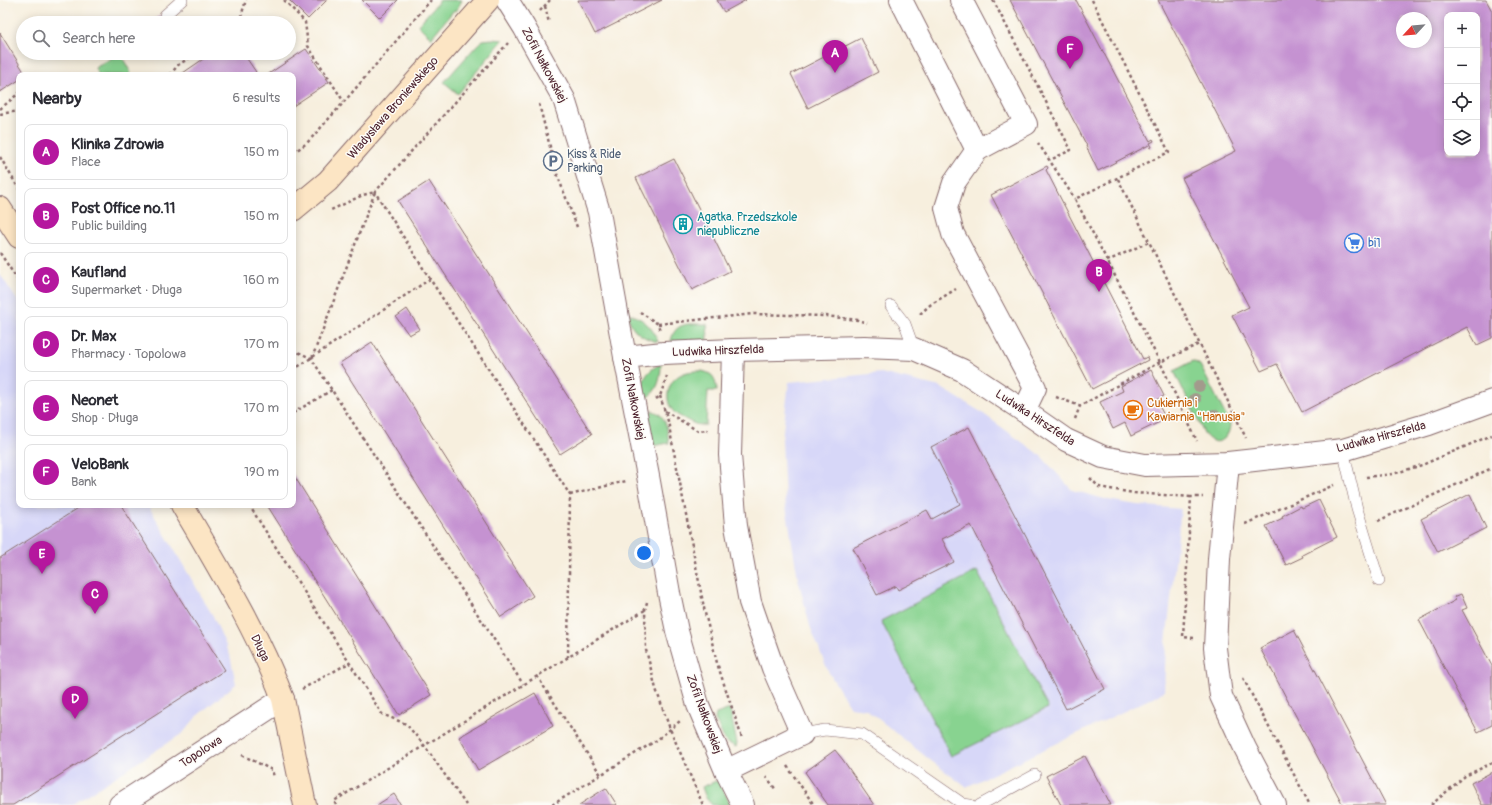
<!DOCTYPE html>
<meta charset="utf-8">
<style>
body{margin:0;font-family:Pangolin,sans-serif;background:#f7f7f7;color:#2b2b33}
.controls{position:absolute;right:12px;top:12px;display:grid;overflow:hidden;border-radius:8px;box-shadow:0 2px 10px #0003}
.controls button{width:36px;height:36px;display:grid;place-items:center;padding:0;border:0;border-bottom:1px solid #e1e1e2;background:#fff;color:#2b2b33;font:20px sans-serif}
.compass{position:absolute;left:1396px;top:12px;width:36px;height:36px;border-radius:50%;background:#fff;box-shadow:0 2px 10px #0003;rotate:244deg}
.you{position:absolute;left:644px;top:553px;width:14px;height:14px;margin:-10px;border:3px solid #fff;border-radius:50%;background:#1a73e8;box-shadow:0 0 0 6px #1a73e833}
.badge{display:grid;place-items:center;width:26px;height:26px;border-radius:50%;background:#b5179e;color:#fff;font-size:13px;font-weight:700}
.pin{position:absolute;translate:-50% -33px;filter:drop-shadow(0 1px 2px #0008)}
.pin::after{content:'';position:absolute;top:21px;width:14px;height:12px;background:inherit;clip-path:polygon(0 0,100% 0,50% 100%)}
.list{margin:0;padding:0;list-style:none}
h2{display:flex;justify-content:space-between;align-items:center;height:52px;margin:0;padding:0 16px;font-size:17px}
h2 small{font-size:13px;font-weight:400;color:#7c7c81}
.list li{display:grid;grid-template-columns:26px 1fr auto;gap:12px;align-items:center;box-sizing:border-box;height:56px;margin:0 8px 8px;padding:0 8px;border:1px solid #e1e1e2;border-radius:8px}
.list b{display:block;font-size:15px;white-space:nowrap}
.list p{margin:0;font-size:13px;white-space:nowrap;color:#7c7c81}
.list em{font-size:13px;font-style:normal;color:#7c7c81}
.icon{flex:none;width:22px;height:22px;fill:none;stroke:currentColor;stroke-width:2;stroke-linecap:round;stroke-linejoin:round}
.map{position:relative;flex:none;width:1492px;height:805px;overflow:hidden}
.search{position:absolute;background:#fff;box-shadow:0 2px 10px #0003;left:16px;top:16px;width:280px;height:44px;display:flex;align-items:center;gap:10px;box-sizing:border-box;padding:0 14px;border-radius:22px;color:#7c7c81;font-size:15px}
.panel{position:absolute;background:#fff;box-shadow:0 2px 10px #0003;left:16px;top:72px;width:280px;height:436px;border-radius:8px}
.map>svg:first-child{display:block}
.built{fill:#d7d7f8}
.green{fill:#88d390;stroke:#69795e}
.building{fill:#c592d1;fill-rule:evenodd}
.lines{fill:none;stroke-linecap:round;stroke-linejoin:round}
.lane-casing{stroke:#87686a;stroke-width:12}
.street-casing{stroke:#87686a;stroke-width:24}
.secondary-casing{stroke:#87686a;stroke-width:24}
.path{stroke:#87686a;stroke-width:2.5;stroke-dasharray:3 3;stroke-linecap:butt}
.lane{stroke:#fff;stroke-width:11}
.street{stroke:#fff;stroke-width:22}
.secondary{stroke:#fce5c4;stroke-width:22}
.tree{fill:#a29a8c}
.labels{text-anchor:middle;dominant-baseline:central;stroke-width:3;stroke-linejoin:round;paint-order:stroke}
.street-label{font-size:12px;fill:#4a1f2b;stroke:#fdfcf7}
.service-label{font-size:12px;fill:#4e5e75;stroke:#fdfcf7;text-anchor:start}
.culture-label{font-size:12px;fill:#0d838f;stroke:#fdfcf7;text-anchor:start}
.shop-label{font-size:12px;fill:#366cbe;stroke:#fdfcf7;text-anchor:start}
.food-label{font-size:12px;fill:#c56008;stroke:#fdfcf7;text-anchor:start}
</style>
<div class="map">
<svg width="1492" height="805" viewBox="0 0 1492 805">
<rect width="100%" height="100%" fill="#fdfcf7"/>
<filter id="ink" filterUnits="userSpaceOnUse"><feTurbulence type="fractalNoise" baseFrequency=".025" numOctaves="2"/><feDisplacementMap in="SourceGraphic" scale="8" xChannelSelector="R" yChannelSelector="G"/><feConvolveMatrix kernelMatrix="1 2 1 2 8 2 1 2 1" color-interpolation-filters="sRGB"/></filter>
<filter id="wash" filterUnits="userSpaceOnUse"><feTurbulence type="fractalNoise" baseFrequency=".012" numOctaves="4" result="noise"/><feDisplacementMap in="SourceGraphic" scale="16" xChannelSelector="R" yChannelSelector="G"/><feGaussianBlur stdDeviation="0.9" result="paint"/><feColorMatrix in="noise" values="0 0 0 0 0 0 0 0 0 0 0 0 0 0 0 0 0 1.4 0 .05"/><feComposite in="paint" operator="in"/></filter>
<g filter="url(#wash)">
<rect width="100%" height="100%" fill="#f7efde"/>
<g class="built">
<polygon points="0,274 19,303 19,505 148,505 213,616 230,655 236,684 198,715 183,733 72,805 0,805"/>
<polygon points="881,373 940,387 981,412 1041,456 1072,490 1108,500 1137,505 1181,509 1166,643 1164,692 966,787 930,760 866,709 850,707 828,671 810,626 798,579 785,500 782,440 789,382"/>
</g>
<g class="green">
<polygon points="440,0 462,0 456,11 454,10 431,38 418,25"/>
<polygon points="492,39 503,40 458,94 444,82 477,45 483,40"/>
<polygon points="120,53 131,73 128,75 99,75 95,68"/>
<path d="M627,313C642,317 654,328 658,342C642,338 631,331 627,313Z"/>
<path d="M688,324H707L708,339L704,341H671C673,331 677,326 688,324Z"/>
<path d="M1193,361L1200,365L1230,424C1230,439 1216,449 1205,435L1174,371Z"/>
<path d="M661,364C661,378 658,395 642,399C641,382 645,371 661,364Z"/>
<path d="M702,371C715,374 715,379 717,391H708L706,425C697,426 693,423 685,419C682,417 677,415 675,413C663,402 667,382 680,375C687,371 694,371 702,371Z"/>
<path d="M653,411C667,415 667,430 669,443L652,446L645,412Z"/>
<polygon points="977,571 1048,708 951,756 881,621"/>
<polygon points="730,709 737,744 736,747 725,741 715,719 716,714"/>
<polygon points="716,781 719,782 731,805 712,805 706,798 702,787"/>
</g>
<g id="blocks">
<g class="building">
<polygon points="289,0 327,0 308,19"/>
<polygon points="362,0 398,0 380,18"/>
<polygon points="578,0 662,0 595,34"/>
<polygon points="717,0 746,0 724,12"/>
<polygon points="1010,0 1076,0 1150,141 1153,139 1154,141 1150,143 1152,147 1150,148 1149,145 1098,171 1086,146 1087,146"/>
<path d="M1158,0H1486L1492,11V338L1477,345L1467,327L1302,412L1277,364L1261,371L1232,315L1249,307L1182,178L1236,151ZM1447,15H1477V153H1447ZM1402,18H1426V42H1402Z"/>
<polygon points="160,15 165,23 150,23"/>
<polygon points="0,33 26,75 19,75 19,80 0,92"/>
<polygon points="861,38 878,72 808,108 791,74"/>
<polygon points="306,49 329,82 293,106 293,75 267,75"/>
<polygon points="212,53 243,53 256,72 255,73 256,75 180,75"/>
<polygon points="674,159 730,271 692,290 636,178"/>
<polygon points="1047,166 1048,168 1046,170 1143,359 1147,357 1148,360 1092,389 991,195"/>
<polygon points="429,181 592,434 560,454 398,201"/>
<polygon points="407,309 420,329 409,335 396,317"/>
<polygon points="372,342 533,596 501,617 340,363"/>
<polygon points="1151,370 1164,396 1156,400 1166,419 1131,436 1125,423 1113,429 1100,402 1123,391 1121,386"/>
<polygon points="969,427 1105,689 1066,709 971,525 942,539 954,562 898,590 896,586 877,595 853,548 927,510 932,519 960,504 931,447"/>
<polygon points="293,474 431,695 399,715 267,505 293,505"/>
<polygon points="1470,494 1486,528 1438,552 1421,519"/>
<polygon points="1319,500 1337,537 1302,555 1303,557 1286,565 1266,526 1283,518 1282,516 1301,506 1302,508"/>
<polygon points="83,505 121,505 225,670 13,805 0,805 0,558"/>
<polygon points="1461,594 1467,608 1462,610 1492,666 1492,725 1478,732 1419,620 1456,600 1454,597"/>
<polygon points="1294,630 1386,805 1343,805 1298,720 1260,648"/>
<polygon points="535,693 553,726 478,770 459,737"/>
<polygon points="835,750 843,760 874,805 828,805 805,772"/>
<polygon points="1085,756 1111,805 1061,805 1046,776"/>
<polygon points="1492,772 1492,805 1482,805 1471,783"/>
<polygon points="606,788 617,805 579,805"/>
<polygon points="394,794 401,805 377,805"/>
</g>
</g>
</g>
<g filter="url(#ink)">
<use href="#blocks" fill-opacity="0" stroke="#87686a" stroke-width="1"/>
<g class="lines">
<defs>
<g id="lane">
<polyline points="165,15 182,0"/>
<polyline points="891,306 905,324 914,349"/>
<polyline points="1343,450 1357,509 1379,581"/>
<polyline points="802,734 825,730 862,734 963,804 970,805"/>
<polyline points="980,805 1035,775"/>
</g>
<g id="street">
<polyline points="507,0 524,27 564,99 599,212 625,357 648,476 669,593 677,631 698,705 726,771 743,805"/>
<polyline points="901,0 977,150 1026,124 961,0"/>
<polyline points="977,150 954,183 946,208 953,234 1035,388 1024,411"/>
<polyline points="625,357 664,353 733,350 864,347 914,349 962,370 1024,411 1066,440 1103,457 1145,465 1228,463 1343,450 1429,424 1492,401"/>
<polyline points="1228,463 1219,559 1215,648 1221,696 1245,748 1275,805"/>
<polyline points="726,771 802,734 773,668 750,602 736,526 730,455 733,350"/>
<polyline points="120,805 283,699"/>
</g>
<g id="secondary">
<polyline points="0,208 19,237"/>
<polyline points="293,210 328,181 488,0"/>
<path d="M182,505C218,567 258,632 283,699L305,805"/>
</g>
</defs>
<use href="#lane" class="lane-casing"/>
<use href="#street" class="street-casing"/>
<use href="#secondary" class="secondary-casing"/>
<g class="path">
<polyline points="284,0 305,22 308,46 344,102"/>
<polyline points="993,0 1071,150 1050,160"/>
<polyline points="1092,0 1169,152 1075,199 1160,362 1197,441"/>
<polyline points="545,6 549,23"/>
<polyline points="540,11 550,0"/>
<polyline points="239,23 246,0"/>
<polyline points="170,75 178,65 197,53"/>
<polyline points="539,104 557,174 577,227"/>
<polyline points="0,109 19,93"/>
<polyline points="0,114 19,111"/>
<polyline points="1038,143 1075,199"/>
<polyline points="293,153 307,143 344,102 431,0"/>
<polyline points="0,157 19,189"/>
<polyline points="1118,179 1246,438"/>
<polyline points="0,253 19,282"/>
<polyline points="1107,261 1149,242"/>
<polyline points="430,279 375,192 508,43"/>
<polyline points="640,312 658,324 660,331"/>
<polyline points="920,314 930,305 956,289"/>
<polyline points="658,324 753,314 826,316 858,320 867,323"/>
<polyline points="293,350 311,358 523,684"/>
<polyline points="312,358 375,192 363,195 331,210"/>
<polyline points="293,370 430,279 570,495 568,657"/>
<polyline points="660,396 668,421 705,613 717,663 742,738"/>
<polyline points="1056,397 1080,406"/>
<polyline points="656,399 660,396 667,376"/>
<polyline points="665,411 698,431 708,430"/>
<polyline points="293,413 332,390"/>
<polyline points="1075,419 1080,406 1160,362 1199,344"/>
<polyline points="1366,477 1393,474 1422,465 1492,435"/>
<polyline points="1090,478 1099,487 1134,493 1191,497"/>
<polyline points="570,495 626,481"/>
<polyline points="249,505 382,714 406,724 424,745 466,805"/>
<polyline points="1378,521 1492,468"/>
<polyline points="1245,524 1334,485"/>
<polyline points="647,602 645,610 646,650 656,689 670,729 703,805"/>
<polyline points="1194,638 1183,637 1191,497 1203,497"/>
<polyline points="537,676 601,775"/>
<polyline points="1243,678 1310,805"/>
<polyline points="302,689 349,663"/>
<polyline points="242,755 272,770 274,777"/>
<polyline points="787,766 814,805"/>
<polyline points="766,776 776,790"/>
<polyline points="336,805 334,801 645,610"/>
<polyline points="552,805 657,740 680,721"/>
<polyline points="1431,805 1465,776 1492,763"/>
</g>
<use href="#lane" class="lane"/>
<use href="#street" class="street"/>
<use href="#secondary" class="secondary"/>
</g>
<g class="tree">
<circle cx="1199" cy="386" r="6"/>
<circle cx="1195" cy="399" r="6"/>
<circle cx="1214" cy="415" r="6"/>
</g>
</g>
<defs>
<symbol id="parking-ring" viewBox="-11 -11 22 22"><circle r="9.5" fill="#fdfcf7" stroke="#5c6f8a" stroke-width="1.5"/><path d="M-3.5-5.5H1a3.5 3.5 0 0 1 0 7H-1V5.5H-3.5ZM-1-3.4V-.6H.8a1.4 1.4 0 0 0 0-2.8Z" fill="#5c6f8a"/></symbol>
<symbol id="building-ring" viewBox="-11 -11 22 22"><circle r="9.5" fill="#fdfcf7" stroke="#0f9aa8" stroke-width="1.5"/><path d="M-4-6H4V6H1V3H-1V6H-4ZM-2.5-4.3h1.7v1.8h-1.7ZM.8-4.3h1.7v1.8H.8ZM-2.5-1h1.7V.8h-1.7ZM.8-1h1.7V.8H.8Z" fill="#0f9aa8"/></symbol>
<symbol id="supermarket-ring" viewBox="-11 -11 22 22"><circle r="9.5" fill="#fdfcf7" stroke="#3f7fe0" stroke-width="1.5"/><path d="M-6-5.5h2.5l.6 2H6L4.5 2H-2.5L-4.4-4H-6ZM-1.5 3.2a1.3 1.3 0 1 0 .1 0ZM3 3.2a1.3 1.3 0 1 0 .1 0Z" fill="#3f7fe0"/></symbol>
<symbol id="cafe-ring" viewBox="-11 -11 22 22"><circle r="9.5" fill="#fdfcf7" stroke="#e8710a" stroke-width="1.5"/><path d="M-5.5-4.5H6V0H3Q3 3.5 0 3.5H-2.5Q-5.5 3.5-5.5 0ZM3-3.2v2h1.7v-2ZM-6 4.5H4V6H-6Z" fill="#e8710a"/></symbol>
</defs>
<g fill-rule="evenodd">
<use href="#parking-ring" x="542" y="150" width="22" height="22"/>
<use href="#building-ring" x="672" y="213" width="22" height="22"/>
<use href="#supermarket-ring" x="1343" y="232" width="22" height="22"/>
<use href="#cafe-ring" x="1122" y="399" width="22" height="22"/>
</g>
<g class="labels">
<g class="street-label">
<text transform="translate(544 65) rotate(62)">Zofii Nałkowskiej</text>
<text transform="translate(393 108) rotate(-49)">Władysława Broniewskiego</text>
<text transform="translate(718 351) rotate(-2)">Ludwika Hirszfelda</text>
<text transform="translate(633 399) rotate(79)">Zofii Nałkowskiej</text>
<text transform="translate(1035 418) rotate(33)">Ludwika Hirszfelda</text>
<text transform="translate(1381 437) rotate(-15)">Ludwika Hirszfelda</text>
<text transform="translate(260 648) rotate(64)">Długa</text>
<text transform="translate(704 714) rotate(70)">Zofii Nałkowskiej</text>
<text transform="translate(201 752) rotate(-33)">Topolowa</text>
</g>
<g class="service-label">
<text x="567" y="154">Kiss &amp; Ride<tspan x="567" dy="14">Parking</tspan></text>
</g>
<g class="culture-label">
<text x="697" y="217">Agatka. Przedszkole<tspan x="697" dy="14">niepubliczne</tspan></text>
</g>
<g class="shop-label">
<text x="1368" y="243">bi1</text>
</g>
<g class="food-label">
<text x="1147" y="403">Cukiernia i<tspan x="1147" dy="14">Kawiarnia "Hanusia"</tspan></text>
</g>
</g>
</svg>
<div class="controls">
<button>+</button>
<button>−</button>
<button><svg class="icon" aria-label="locate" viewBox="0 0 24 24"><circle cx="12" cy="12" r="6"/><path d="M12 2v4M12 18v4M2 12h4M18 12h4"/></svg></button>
<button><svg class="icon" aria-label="layers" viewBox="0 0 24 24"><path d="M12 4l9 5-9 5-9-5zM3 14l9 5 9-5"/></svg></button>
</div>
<svg class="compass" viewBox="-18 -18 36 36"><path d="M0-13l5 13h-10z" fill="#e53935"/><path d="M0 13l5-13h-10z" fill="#7c7c81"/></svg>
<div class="you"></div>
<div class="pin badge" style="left:835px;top:73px">A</div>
<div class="pin badge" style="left:1099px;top:292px">B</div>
<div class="pin badge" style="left:95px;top:614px">C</div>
<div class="pin badge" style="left:75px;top:719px">D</div>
<div class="pin badge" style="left:42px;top:574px">E</div>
<div class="pin badge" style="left:1070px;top:69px">F</div>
<div class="search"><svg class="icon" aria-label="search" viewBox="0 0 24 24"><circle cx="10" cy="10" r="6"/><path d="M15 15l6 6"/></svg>Search here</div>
<section class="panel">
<h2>Nearby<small>6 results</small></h2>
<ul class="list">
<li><span class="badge">A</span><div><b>Klinika Zdrowia</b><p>Place</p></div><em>150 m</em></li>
<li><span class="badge">B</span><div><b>Post Office no.11</b><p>Public building</p></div><em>150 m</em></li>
<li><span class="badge">C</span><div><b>Kaufland</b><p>Supermarket · Długa</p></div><em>160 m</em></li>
<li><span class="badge">D</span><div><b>Dr. Max</b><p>Pharmacy · Topolowa</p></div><em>170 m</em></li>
<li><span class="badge">E</span><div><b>Neonet</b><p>Shop · Długa</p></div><em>170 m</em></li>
<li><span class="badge">F</span><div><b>VeloBank</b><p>Bank</p></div><em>190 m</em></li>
</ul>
</section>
</div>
